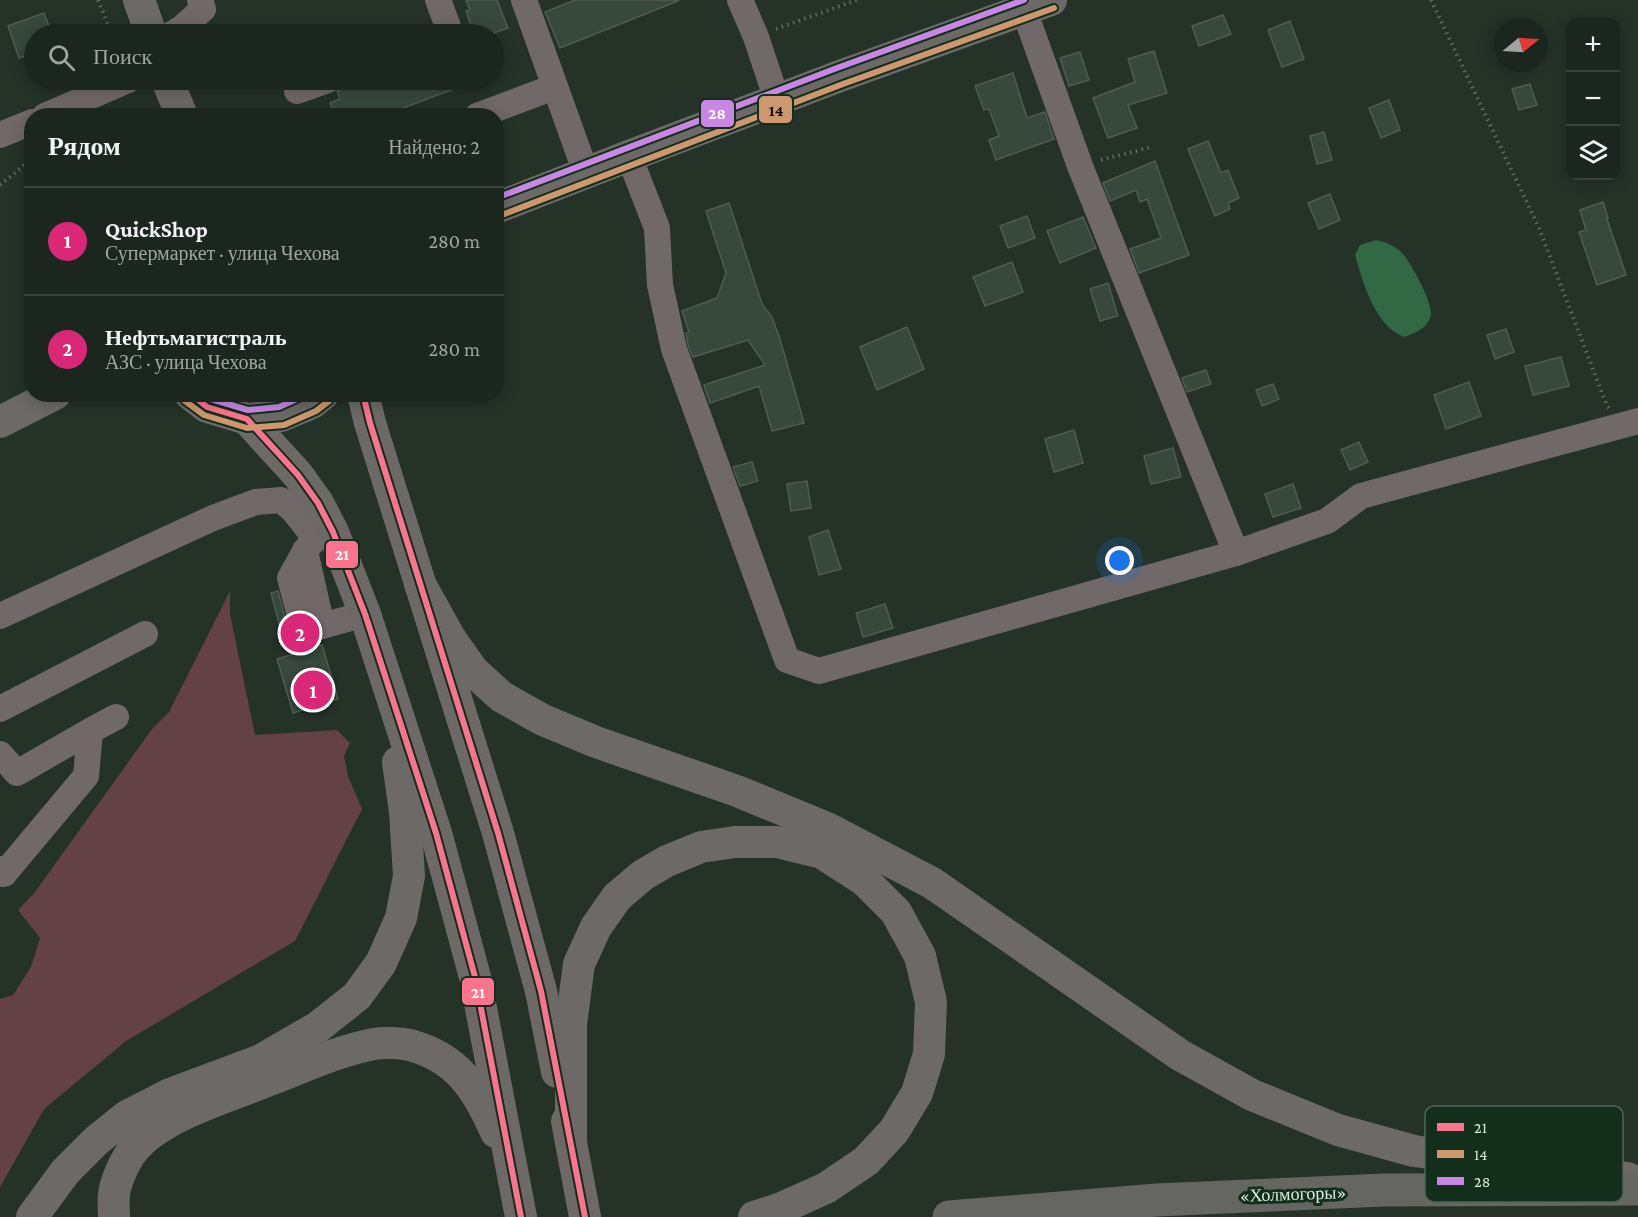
<!DOCTYPE html>
<html lang="ru">
<meta charset="utf-8">
<style>
body{margin:0;font-family:"Crimson Pro",serif;background:#242e27;color:#f1f3f6}
.controls{position:absolute;right:18px;top:18px;display:grid;overflow:hidden;border-radius:12px;box-shadow:0 3px 15px #0003}
.controls button{width:54px;height:54px;display:grid;place-items:center;padding:0;border:0;border-bottom:2px solid #39433c;background:#1b261e;color:#f1f3f6;font:30px sans-serif}
.compass{position:absolute;left:1494px;top:18px;width:54px;height:54px;border-radius:50%;background:#1b261e;box-shadow:0 3px 15px #0003;rotate:72deg}
.you{position:absolute;left:1120px;top:561px;width:21px;height:21px;margin:-15px;border:4px solid #fff;border-radius:50%;background:#1a73e8;box-shadow:0 0 0 9px #1a73e833}
.badge{display:grid;place-items:center;width:39px;height:39px;border-radius:50%;background:#db2777;color:#fff;font-size:20px;font-weight:700}
.pin{position:absolute;translate:-50% -50%;border:3px solid #fff;box-shadow:0 2px 6px #0006}
.list{margin:0;padding:0;list-style:none}
h2{display:flex;justify-content:space-between;align-items:center;height:78px;margin:0;padding:0 24px;font-size:26px}
h2 small{font-size:20px;font-weight:400;color:#a0a5a4}
.list li{display:grid;grid-template-columns:39px 1fr auto;gap:18px;align-items:center;box-sizing:border-box;height:108px;padding:0 24px;border-top:2px solid #39433c}
.list b{display:block;font-size:22px;white-space:nowrap}
.list p{margin:0;font-size:20px;white-space:nowrap;color:#a0a5a4}
.list em{font-size:20px;font-style:normal;color:#a0a5a4}
.icon{flex:none;width:33px;height:33px;fill:none;stroke:currentColor;stroke-width:2;stroke-linecap:round;stroke-linejoin:round}
.map{position:relative;flex:none;width:1638px;height:1217px;overflow:hidden}
.search{position:absolute;background:#1b261e;box-shadow:0 3px 15px #0003;left:24px;top:24px;width:480px;height:66px;display:flex;align-items:center;gap:15px;box-sizing:border-box;padding:0 21px;border-radius:33px;color:#a0a5a4;font-size:22px}
.panel{position:absolute;background:#1b261e;box-shadow:0 3px 15px #0003;left:24px;top:108px;width:480px;height:294px;border-radius:24px}
.map>svg:first-child{display:block}
.green{fill:#644047}
.water{fill:#336844}
.building{fill:#37483d;stroke:#4f5b53;stroke-width:1.5}
.lines{fill:none;stroke-linecap:round;stroke-linejoin:round}
.path{stroke:#676664;stroke-width:4;stroke-dasharray:1.5 4.5;stroke-linecap:butt}
.minor{stroke:#716869;stroke-width:26}
.major{stroke:#6c6967;stroke-width:32}
.highway{stroke:#656562;stroke-width:33}
.bus-1-casing{stroke:#142e1c;stroke-width:10}
.bus-2-casing{stroke:#142e1c;stroke-width:10}
.bus-3-casing{stroke:#142e1c;stroke-width:10}
.bus-1{stroke:#fc738d;stroke-width:6}
.bus-2{stroke:#cd976f;stroke-width:6}
.bus-3{stroke:#c787e3;stroke-width:6}
.labels{text-anchor:middle;dominant-baseline:central;stroke-width:6;stroke-linejoin:round;paint-order:stroke}
.street-label{font-size:18px;fill:#dcebdf;stroke:#142e1c}
.key{fill:#142e1c;stroke:#506756;stroke-width:1.5}
.key-label{font-size:16px;fill:#dcebdf}
.line-badge{stroke:#142e1c;stroke-width:2}
.badge-label{font-size:16px;text-anchor:middle;font-weight:bold;fill:#fff}
.pale-badge-label{font-size:16px;text-anchor:middle;font-weight:bold;fill:#111}
</style>
<div class="map">
<svg width="1638" height="1217" viewBox="0 0 1638 1217">
<rect width="100%" height="100%" fill="#243228"/>
<g class="green">
<path d="M222,395L287,394V395C266,402 243,403 222,395Z"/>
<polygon points="230,591 230,614 255,735 337,730 350,743 344,756 348,776 362,809 295,941 126,1041 44,1109 0,1187 0,999 13,995 31,967 40,938 18,910 35,892 152,729 169,712"/>
</g>
<path class="water" d="M1376,240C1385,242 1394,245 1401,252C1410,260 1432,302 1431,314C1429,328 1415,333 1404,337C1375,326 1363,283 1355,255L1360,245Z"/>
<g class="building">
<polygon points="466,0 497,0 508,28 491,34 479,34 476,27 472,28 466,11 470,10"/>
<polygon points="575,0 678,0 678,1 560,48 545,12"/>
<polygon points="44,13 52,34 34,34 34,53 19,58 8,26"/>
<polygon points="1223,15 1231,34 1199,46 1192,26"/>
<polygon points="1290,21 1304,59 1282,67 1268,30"/>
<polygon points="1154,51 1167,93 1128,105 1137,128 1108,138 1093,98 1135,82 1128,59"/>
<polygon points="1080,52 1089,80 1069,86 1060,58"/>
<polygon points="1013,73 1027,118 1045,112 1054,139 996,160 989,140 999,136 989,109 984,110 975,86"/>
<polygon points="369,80 475,80 475,81 382,116 335,116 330,103 340,99 337,91"/>
<polygon points="1530,84 1537,105 1519,110 1512,89"/>
<polygon points="1389,100 1400,130 1381,138 1369,108"/>
<polygon points="1324,132 1332,160 1317,164 1310,136"/>
<polygon points="1208,141 1221,173 1228,170 1239,198 1228,203 1230,209 1215,216 1188,149"/>
<polygon points="1155,161 1189,255 1139,273 1130,249 1161,238 1147,199 1140,202 1136,190 1110,201 1103,183"/>
<polygon points="1330,194 1340,220 1319,229 1308,203"/>
<polygon points="1603,202 1608,218 1607,219 1626,275 1597,285 1579,232 1586,230 1580,210"/>
<polygon points="729,203 762,304 772,317 780,339 804,423 772,431 759,386 710,403 704,385 765,365 748,340 693,357 688,345 686,333 689,332 682,311 717,298 726,273 706,211"/>
<polygon points="1027,216 1035,238 1008,248 1000,226"/>
<polygon points="1083,217 1096,248 1060,263 1047,231"/>
<polygon points="1012,262 1023,292 985,306 973,277"/>
<polygon points="1108,283 1118,316 1100,321 1090,289"/>
<polygon points="907,327 924,369 877,390 860,347"/>
<polygon points="1506,329 1514,352 1495,359 1487,335"/>
<polygon points="1561,357 1569,386 1533,395 1525,366"/>
<polygon points="1206,370 1211,384 1187,392 1182,378"/>
<polygon points="1469,382 1481,416 1446,429 1434,395"/>
<polygon points="1273,384 1279,399 1262,406 1256,390"/>
<polygon points="1074,430 1083,463 1054,472 1045,439"/>
<polygon points="1359,442 1368,462 1350,470 1341,450"/>
<polygon points="1173,448 1181,477 1151,484 1144,456"/>
<polygon points="752,462 758,481 740,486 733,467"/>
<polygon points="807,481 811,508 791,511 787,484"/>
<polygon points="1293,484 1301,508 1273,517 1265,494"/>
<polygon points="828,530 841,569 819,575 809,537"/>
<polygon points="278,591 287,625 280,627 271,593"/>
<polygon points="885,604 893,628 863,637 856,613"/>
<polygon points="322,645 338,699 293,713 277,659"/>
</g>
<g class="lines">
<g class="path">
<polyline points="98,0 112,34"/>
<polyline points="1431,0 1539,228 1607,406 1609,408"/>
<polyline points="776,29 857,0"/>
<polyline points="1101,160 1151,147"/>
<polyline points="0,185 32,159"/>
</g>
<g class="minor">
<polyline points="438,0 450,32 444,34"/>
<polyline points="524,0 586,173"/>
<polyline points="740,0 756,37 777,100"/>
<polyline points="1024,10 1080,166 1236,553"/>
<polyline points="172,34 182,28 203,9 200,0"/>
<polyline points="297,91 328,80"/>
<polyline points="45,116 128,80"/>
<polyline points="477,116 554,87"/>
<polyline points="0,135 32,122"/>
<polyline points="629,156 657,228 660,285 674,349 787,660 819,671 1236,553 1327,521 1361,496 1638,421"/>
<polyline points="331,533 315,538 305,551 290,578 304,631 365,614"/>
<polyline points="305,551 322,626"/>
<polyline points="0,616 213,518 256,502 281,500 293,510 315,538"/>
<polyline points="0,709 145,634"/>
<polyline points="0,754 17,773 90,731 116,717"/>
<polyline points="0,869 4,874 86,776 90,731"/>
</g>
<g class="major">
<polyline points="139,0 151,34"/>
<polyline points="167,80 182,116"/>
<polyline points="496,208 629,156 840,76 1051,0"/>
<polyline points="190,394 207,407 247,419 281,416 312,403 323,394"/>
<polyline points="363,394 370,423 498,833 541,991 557,1072"/>
<polyline points="247,419 298,475 318,503 333,532 365,614 436,833 475,977 521,1217"/>
<polyline points="0,422 55,394"/>
<polyline points="420,584 450,638 473,671 502,697 543,720 596,742 737,791 827,828 932,883 1180,1055 1252,1095 1338,1130 1414,1151 1628,1178"/>
<polyline points="567,1121 585,1217"/>
<polyline points="571,1142 571,1024 579,964 596,927 617,897 643,875 667,861 701,847 735,842 777,842 822,853 864,880 896,912 920,956 931,1002 929,1054 917,1093 894,1131 866,1161 826,1188 779,1209 754,1217"/>
<polyline points="32,1217 65,1172 97,1140 127,1116 170,1094 261,1060 318,1027 357,996 381,963 401,918 409,876 405,812 398,762"/>
<path d="M114,1217C114,1210 113,1202 114,1194C116,1180 125,1160 134,1149C163,1115 226,1098 267,1081C302,1068 337,1051 374,1044C384,1042 400,1043 410,1045C458,1058 477,1089 496,1132"/>
</g>
<polyline class="highway" points="949,1217 1157,1200 1384,1190 1638,1189"/>
<defs>
<g id="bus-1">
<polyline points="191,394 207,407 247,419 298,475 318,503 333,532 365,614 436,833 475,977 521,1217"/>
<polyline points="363,394 370,423 498,833 541,991 585,1217"/>
</g>
<g id="bus-2">
<polyline points="499,216 843,84 1054,8"/>
<polyline points="185,401 204,415 247,428 284,425 316,411 329,401"/>
</g>
<g id="bus-3">
<polyline points="496,198 837,68 1024,0"/>
<polyline points="205,394 211,399 248,410 279,407 308,394"/>
</g>
</defs>
<use href="#bus-1" class="bus-1-casing"/>
<use href="#bus-2" class="bus-2-casing"/>
<use href="#bus-3" class="bus-3-casing"/>
<use href="#bus-1" class="bus-1"/>
<use href="#bus-2" class="bus-2"/>
<use href="#bus-3" class="bus-3"/>
</g>
<g class="labels">
<g class="street-label">
<text transform="translate(1293 1194) rotate(-2)">«Холмогоры»</text>
</g>
</g>
<rect x="1425" y="1106" width="198" height="96" rx="9" class="key"/>
<rect x="1437" y="1123" width="27" height="8" fill="#fc738d"/>
<rect x="1437" y="1150" width="27" height="8" fill="#cd976f"/>
<rect x="1437" y="1177" width="27" height="8" fill="#c787e3"/>
<g class="key-label">
<text x="1474" y="1133">21</text>
<text x="1474" y="1160">14</text>
<text x="1474" y="1187">28</text>
</g>
<g class="line-badge">
<rect x="758" y="95" width="35" height="29" rx="6" fill="#cd976f"/>
<rect x="700" y="99" width="35" height="29" rx="6" fill="#c787e3"/>
<rect x="325" y="540" width="34" height="29" rx="6" fill="#fc738d"/>
<rect x="461" y="977" width="34" height="29" rx="6" fill="#fc738d"/>
</g>
<g class="badge-label">
<text x="717" y="119">28</text>
<text x="342" y="560">21</text>
<text x="478" y="998">21</text>
</g>
<g class="pale-badge-label">
<text x="776" y="116">14</text>
</g>
</svg>
<div class="controls">
<button>+</button>
<button>−</button>
<button><svg class="icon" aria-label="layers" viewBox="0 0 24 24"><path d="M12 4l9 5-9 5-9-5zM3 14l9 5 9-5"/></svg></button>
</div>
<svg class="compass" viewBox="-18 -18 36 36"><path d="M0-13l5 13h-10z" fill="#e53935"/><path d="M0 13l5-13h-10z" fill="#a0a5a4"/></svg>
<div class="you"></div>
<div class="pin badge" style="left:313px;top:690px">1</div>
<div class="pin badge" style="left:300px;top:633px">2</div>
<div class="search"><svg class="icon" aria-label="search" viewBox="0 0 24 24"><circle cx="10" cy="10" r="6"/><path d="M15 15l6 6"/></svg>Поиск</div>
<section class="panel">
<h2>Рядом<small>Найдено: 2</small></h2>
<ul class="list">
<li><span class="badge">1</span><div><b>QuickShop</b><p>Супермаркет · улица Чехова</p></div><em>280 m</em></li>
<li><span class="badge">2</span><div><b>Нефтьмагистраль</b><p>АЗС · улица Чехова</p></div><em>280 m</em></li>
</ul>
</section>
</div>
